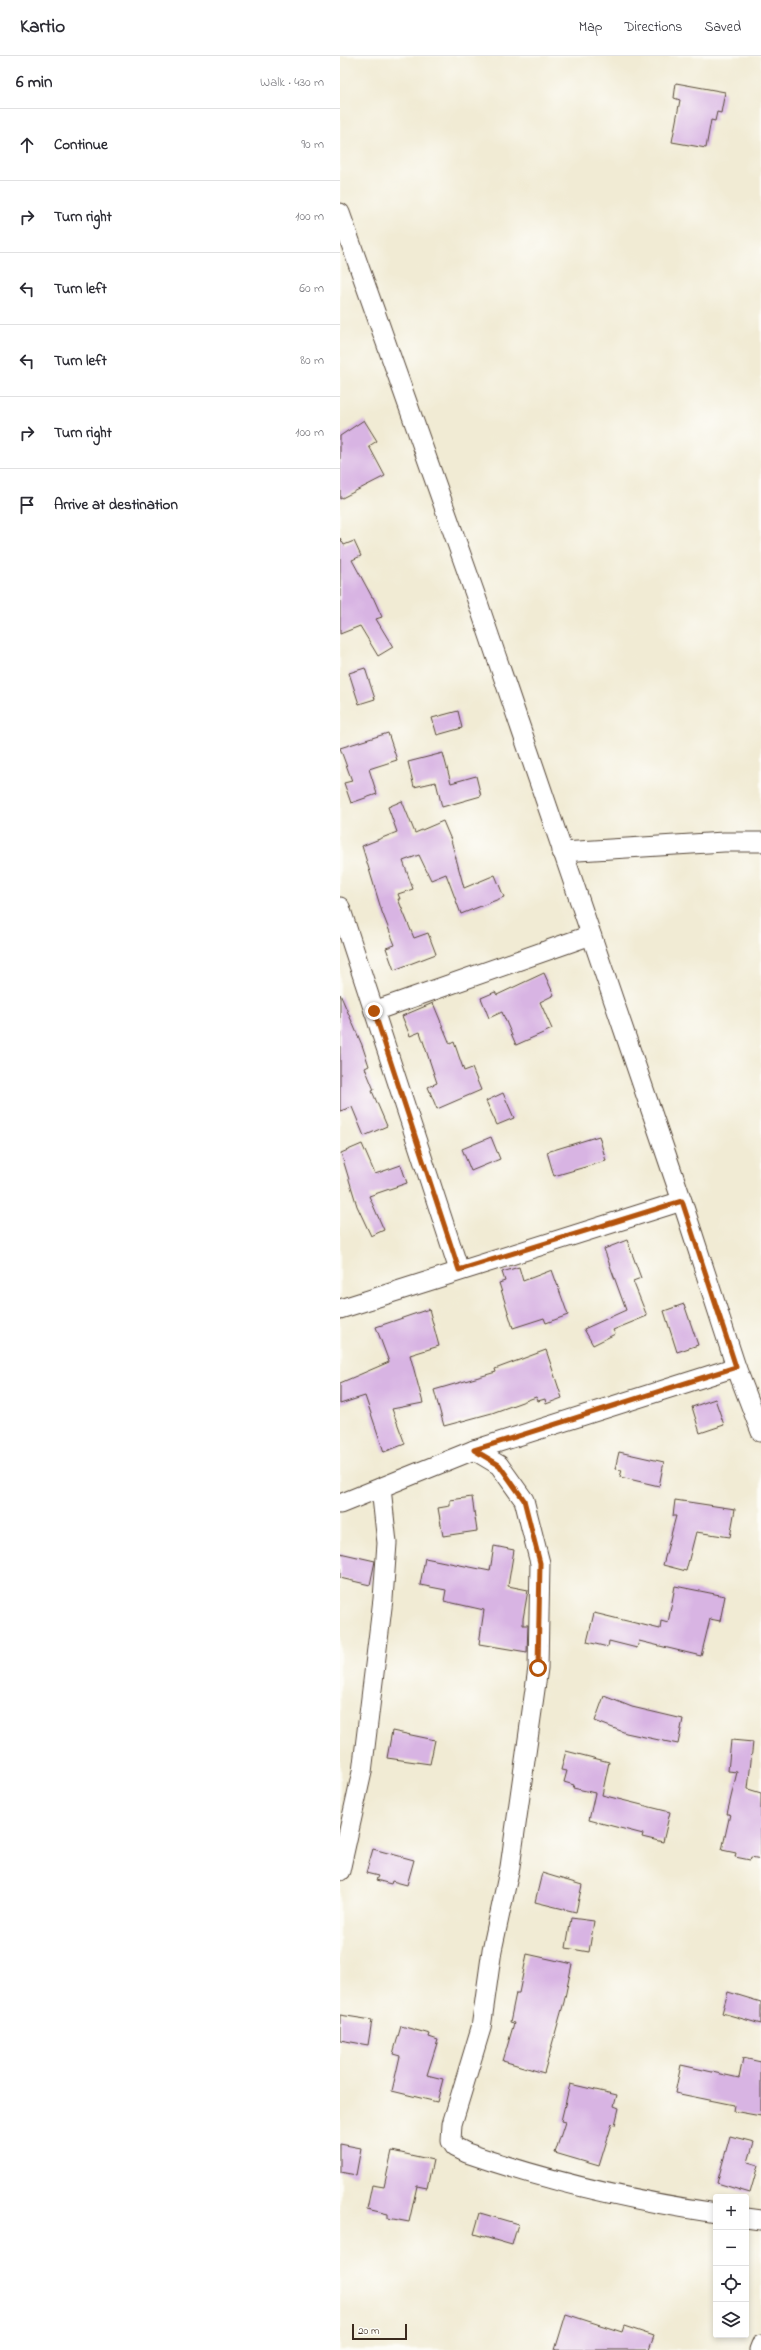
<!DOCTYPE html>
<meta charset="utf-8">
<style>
body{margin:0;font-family:"Indie Flower",sans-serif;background:#f2f2f3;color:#2b2b33}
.controls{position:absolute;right:12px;bottom:12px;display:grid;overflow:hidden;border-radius:4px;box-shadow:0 2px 6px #0003}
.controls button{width:36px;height:36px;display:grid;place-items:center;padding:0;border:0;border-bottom:1px solid #e1e1e2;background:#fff;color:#2b2b33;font:20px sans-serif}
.scale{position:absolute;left:12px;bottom:10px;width:55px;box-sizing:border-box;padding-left:4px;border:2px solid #3b2a1e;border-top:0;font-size:11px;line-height:14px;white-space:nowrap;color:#3b2a1e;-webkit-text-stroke:3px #fdfcf7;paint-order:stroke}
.stop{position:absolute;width:12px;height:12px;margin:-9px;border:3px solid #b45309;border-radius:50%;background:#fff}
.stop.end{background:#b45309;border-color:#fff;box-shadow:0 1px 4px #0008}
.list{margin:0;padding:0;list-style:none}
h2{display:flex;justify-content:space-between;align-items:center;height:52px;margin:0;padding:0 16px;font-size:17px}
h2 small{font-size:13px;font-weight:400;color:#7c7c81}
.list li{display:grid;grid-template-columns:26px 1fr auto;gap:12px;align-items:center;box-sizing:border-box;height:72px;padding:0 16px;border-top:1px solid #e1e1e2}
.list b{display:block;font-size:15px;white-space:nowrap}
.list em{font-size:13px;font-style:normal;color:#7c7c81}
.icon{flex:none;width:22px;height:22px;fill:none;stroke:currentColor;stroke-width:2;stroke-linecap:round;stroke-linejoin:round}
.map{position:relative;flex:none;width:421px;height:2294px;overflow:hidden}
header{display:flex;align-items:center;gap:24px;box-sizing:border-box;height:56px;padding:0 20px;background:#fff;border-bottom:1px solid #e1e1e2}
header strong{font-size:19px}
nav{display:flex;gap:22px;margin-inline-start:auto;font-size:14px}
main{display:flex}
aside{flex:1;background:#fff}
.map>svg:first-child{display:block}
.building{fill:#d8b4e3}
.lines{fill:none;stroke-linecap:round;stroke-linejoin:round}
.minor-casing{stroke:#564739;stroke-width:21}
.minor{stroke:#fff;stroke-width:19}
.route{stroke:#b45309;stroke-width:5}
</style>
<header>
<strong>Kartio</strong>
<nav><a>Map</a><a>Directions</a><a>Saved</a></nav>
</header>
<main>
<aside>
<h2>6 min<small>Walk · 430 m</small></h2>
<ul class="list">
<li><svg class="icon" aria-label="ahead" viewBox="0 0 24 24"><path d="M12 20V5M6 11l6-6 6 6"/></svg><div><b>Continue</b></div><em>90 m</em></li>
<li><svg class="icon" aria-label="right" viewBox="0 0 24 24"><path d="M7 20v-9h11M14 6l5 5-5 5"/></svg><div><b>Turn right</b></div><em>100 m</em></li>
<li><svg class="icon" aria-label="left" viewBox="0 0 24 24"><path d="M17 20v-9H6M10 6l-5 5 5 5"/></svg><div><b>Turn left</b></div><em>60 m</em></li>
<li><svg class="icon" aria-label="left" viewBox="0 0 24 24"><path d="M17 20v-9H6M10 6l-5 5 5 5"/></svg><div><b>Turn left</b></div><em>80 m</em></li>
<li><svg class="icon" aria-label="right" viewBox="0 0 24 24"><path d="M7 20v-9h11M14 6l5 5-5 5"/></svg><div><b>Turn right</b></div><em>100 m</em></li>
<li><svg class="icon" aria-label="arrive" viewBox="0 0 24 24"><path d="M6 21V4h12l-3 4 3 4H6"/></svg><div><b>Arrive at destination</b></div></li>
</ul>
</aside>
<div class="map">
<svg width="421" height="2294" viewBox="0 0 421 2294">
<rect width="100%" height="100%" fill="#fdfcf7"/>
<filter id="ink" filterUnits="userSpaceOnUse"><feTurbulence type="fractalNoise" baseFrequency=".025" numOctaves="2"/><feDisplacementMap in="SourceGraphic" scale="8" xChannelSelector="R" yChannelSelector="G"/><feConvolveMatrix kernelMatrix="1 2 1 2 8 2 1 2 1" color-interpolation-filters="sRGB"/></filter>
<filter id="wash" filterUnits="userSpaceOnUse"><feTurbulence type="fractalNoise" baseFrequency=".012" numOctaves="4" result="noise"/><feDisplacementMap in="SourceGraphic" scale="16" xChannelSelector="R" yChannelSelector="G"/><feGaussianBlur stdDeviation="0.9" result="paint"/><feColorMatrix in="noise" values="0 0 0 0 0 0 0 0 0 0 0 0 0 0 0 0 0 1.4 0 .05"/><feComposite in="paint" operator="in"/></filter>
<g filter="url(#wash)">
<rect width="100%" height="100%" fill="#f1ebd4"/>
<g id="blocks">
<g class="building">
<polygon points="336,27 385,36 381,57 377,56 375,65 371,64 366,92 332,86 340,44 334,42"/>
<polygon points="24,364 37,385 29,390 45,420 0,443 0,380"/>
<polygon points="0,482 4,489 14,485 21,500 12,504 32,541 33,541 42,561 36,563 53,591 38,600 20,570 0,578"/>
<polygon points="25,612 35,643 19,648 9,617"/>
<polygon points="118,655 122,672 97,679 92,662"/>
<polygon points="48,677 57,704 29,713 37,738 11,747 4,727 12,725 0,692"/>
<polygon points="103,697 111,727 136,720 141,740 102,751 96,726 74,731 68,706"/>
<polygon points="62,745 75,777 103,765 111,784 124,832 155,819 164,841 121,858 106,818 91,824 79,799 63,805 73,833 58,838 60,843 58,843 74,882 88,877 96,898 54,914 46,892 55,889 42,856 22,790 57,776 48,751"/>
<polygon points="204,917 214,939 200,946 212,973 176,989 162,956 149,962 141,942 155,936 157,939"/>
<polygon points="0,938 22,989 29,1010 25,1012 34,1034 32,1035 47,1070 24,1080 12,1051 0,1055"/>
<polygon points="93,947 110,988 114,986 124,1015 132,1012 141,1034 97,1053 88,1031 97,1027 80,976 70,980 62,960"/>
<polygon points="163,1037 174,1062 157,1069 146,1045"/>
<polygon points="259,1080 266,1105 214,1120 207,1096"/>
<polygon points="151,1081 160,1103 131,1115 122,1093"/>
<polygon points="22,1088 35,1118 61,1109 67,1127 29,1140 44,1174 31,1180 17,1150 1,1097"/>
<polygon points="287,1184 301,1222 293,1225 307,1260 273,1274 275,1278 253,1289 244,1273 286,1254 264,1193"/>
<polygon points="179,1211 183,1225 212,1214 228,1259 206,1267 204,1262 173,1272 159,1227 165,1225 162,1216"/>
<polygon points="344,1248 358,1289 337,1296 324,1255"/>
<polygon points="89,1253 99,1290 70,1299 83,1347 52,1353 65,1388 44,1396 25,1340 0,1348 0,1327 49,1306 36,1271"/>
<polygon points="206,1294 222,1342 206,1348 205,1343 198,1345 196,1341 152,1357 104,1370 94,1334 156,1316 155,1313"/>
<polygon points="375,1343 384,1369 360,1377 352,1351"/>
<polygon points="279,1396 324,1406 319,1430 280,1421 282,1414 275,1413"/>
<polygon points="132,1441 137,1475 103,1480 98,1452 110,1450 110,1444"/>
<polygon points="335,1444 395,1453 390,1481 356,1476 346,1515 323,1509 336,1460 333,1460"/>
<polygon points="154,1490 174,1494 168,1530 188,1534 183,1563 183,1569 188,1569 187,1596 139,1588 144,1554 104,1545 106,1534 80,1529 85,1502 150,1515"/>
<polygon points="0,1497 35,1505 30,1529 0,1522"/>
<polygon points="335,1530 385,1540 380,1565 370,1563 361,1600 299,1585 297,1592 269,1585 268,1591 247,1586 254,1557 320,1573 321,1565 328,1567"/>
<polygon points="264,1640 292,1651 343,1663 338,1688 286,1677 255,1665"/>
<polygon points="52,1675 95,1684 90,1708 47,1702"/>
<polygon points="391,1684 413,1686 408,1733 421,1737 421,1803 411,1801 410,1804 395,1801 396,1797 382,1794 390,1758 387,1758 397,1716 388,1715"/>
<polygon points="226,1695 269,1706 262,1739 330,1756 323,1786 302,1781 303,1778 249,1764 255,1737 233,1732 234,1729 224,1726 227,1715 221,1714"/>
<polygon points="33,1793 74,1804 67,1829 52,1825 51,1828 36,1824 38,1820 26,1817"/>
<polygon points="202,1817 242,1829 236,1856 195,1846"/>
<polygon points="231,1862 254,1865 249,1896 226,1892"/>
<polygon points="187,1898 232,1908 224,1946 204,2017 163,2005 174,1967 170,1966 176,1937 179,1937"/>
<polygon points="388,1936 421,1946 421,1968 382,1957"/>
<polygon points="0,1959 32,1964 28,1989 0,1984"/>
<polygon points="61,1970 90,1978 89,1981 98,1984 87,2019 103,2023 97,2046 52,2035 60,2000 53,1998"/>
<polygon points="403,2002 421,2006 421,2060 393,2055 394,2049 335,2037 341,2009 399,2022"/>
<polygon points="230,2028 277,2039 274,2050 279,2052 275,2069 272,2068 259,2110 215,2097 225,2066 221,2065"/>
<polygon points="390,2080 414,2086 408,2106 418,2109 410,2137 377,2127"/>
<polygon points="0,2088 21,2092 16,2119 0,2116"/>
<polygon points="52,2095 93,2104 87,2132 77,2130 69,2166 48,2162 48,2158 27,2153 32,2129 44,2131"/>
<polygon points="140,2157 178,2168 172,2189 134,2178"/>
<polygon points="226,2258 282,2276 284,2270 314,2280 309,2294 215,2294"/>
</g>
</g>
</g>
<g filter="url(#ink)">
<use href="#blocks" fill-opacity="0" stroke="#564739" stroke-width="1"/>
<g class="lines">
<defs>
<g id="minor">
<polyline points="0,157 135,538 342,1145 396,1311 421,1376"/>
<polyline points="222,796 384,786 421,786"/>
<polyline points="0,851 119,1214"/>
<polyline points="34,955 251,879"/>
<polyline points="0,1253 342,1145"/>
<path d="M134,1394L159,1409L184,1444L200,1507L198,1612L170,1811L152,1894L141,1972L112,2068L111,2085L115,2091L127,2097C205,2124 294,2145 376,2157"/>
<polyline points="0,1448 134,1394 396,1311"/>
<polyline points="0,1815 22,1716 43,1543 47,1487 41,1432"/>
<polyline points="406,2162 421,2164"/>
<polyline points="419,2294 421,2289"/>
</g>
</defs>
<use href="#minor" class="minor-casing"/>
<use href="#minor" class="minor"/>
</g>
</g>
<g class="lines" filter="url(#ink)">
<polyline class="route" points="34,955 119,1214 342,1145 396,1311 134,1394 159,1409 184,1444 200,1507 198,1612"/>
</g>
</svg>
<div class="controls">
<button>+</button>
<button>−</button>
<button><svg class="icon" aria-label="locate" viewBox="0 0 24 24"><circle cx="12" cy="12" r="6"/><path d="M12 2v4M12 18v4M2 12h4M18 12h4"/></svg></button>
<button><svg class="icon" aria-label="layers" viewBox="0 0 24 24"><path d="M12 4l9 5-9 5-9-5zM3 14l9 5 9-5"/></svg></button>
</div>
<div class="scale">20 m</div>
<div class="stop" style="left:198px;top:1612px"></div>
<div class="stop end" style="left:34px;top:955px"></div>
</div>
</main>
